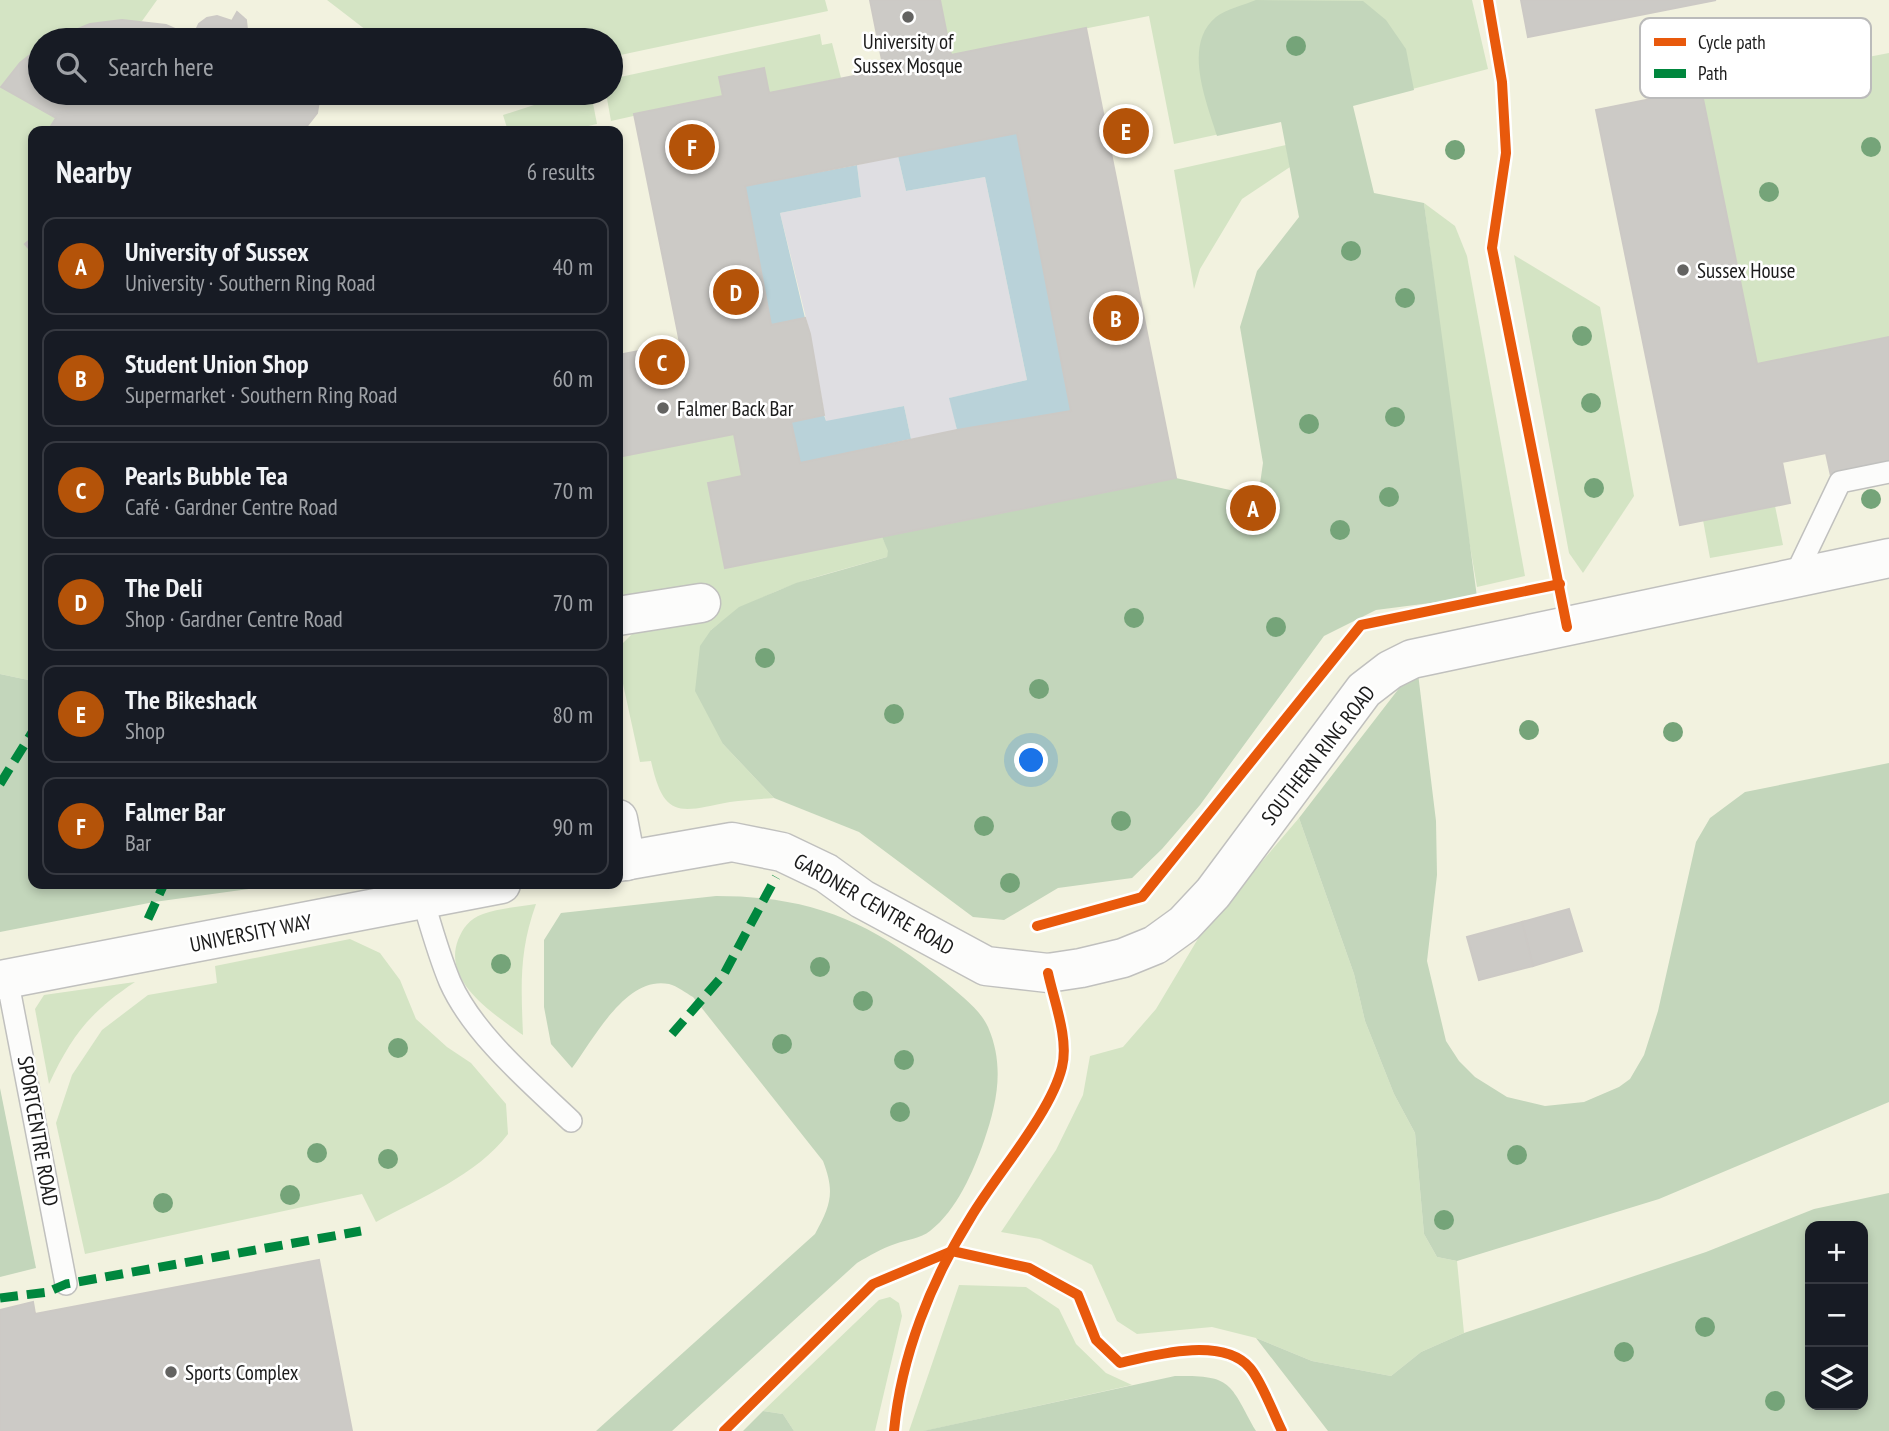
<!DOCTYPE html>
<meta charset="utf-8">
<style>
body{margin:0;font-family:"PT Sans Narrow",sans-serif;background:#20242c;color:#f1f3f6}
.controls{position:absolute;right:21px;bottom:21px;display:grid;overflow:hidden;border-radius:14px;box-shadow:0 4px 10px #0003}
.controls button{width:63px;height:63px;display:grid;place-items:center;padding:0;border:0;border-bottom:2px solid #363941;background:#171b24;color:#f1f3f6;font:35px sans-serif}
.you{position:absolute;left:1032px;top:761px;width:24px;height:24px;margin:-18px;border:5px solid #fff;border-radius:50%;background:#1a73e8;box-shadow:0 0 0 10px #1a73e833}
.badge{display:grid;place-items:center;width:46px;height:46px;border-radius:50%;background:#b45309;color:#fff;font-size:23px;font-weight:700}
.pin{position:absolute;translate:-50% -50%;border:4px solid #fff;box-shadow:0 2px 7px #0006}
.list{margin:0;padding:0;list-style:none}
h2{display:flex;justify-content:space-between;align-items:center;height:91px;margin:0;padding:0 28px;font-size:30px}
h2 small{font-size:23px;font-weight:400;color:#9ea1a6}
.list li{display:grid;grid-template-columns:46px 1fr auto;gap:21px;align-items:center;box-sizing:border-box;height:98px;margin:0 14px 14px;padding:0 14px;border:2px solid #363941;border-radius:14px}
.list b{display:block;font-size:26px;white-space:nowrap}
.list p{margin:0;font-size:23px;white-space:nowrap;color:#9ea1a6}
.list em{font-size:23px;font-style:normal;color:#9ea1a6}
.icon{flex:none;width:38px;height:38px;fill:none;stroke:currentColor;stroke-width:2;stroke-linecap:round;stroke-linejoin:round}
.map{position:relative;flex:none;width:1889px;height:1431px;overflow:hidden}
.search{position:absolute;background:#171b24;box-shadow:0 4px 10px #0003;left:28px;top:28px;width:595px;height:77px;display:flex;align-items:center;gap:18px;box-sizing:border-box;padding:0 24px;border-radius:38px;color:#9ea1a6;font-size:26px}
.panel{position:absolute;background:#171b24;box-shadow:0 4px 10px #0003;left:28px;top:126px;width:595px;height:763px;border-radius:14px}
.map>svg:first-child{display:block}
.education{fill:#f2f2df;fill-rule:evenodd}
.grass{fill:#d4e4c4}
.forest{fill:#c3d6bb;fill-rule:evenodd}
.plaza{fill:#dfdee2}
.water{fill:#b9d2d9}
.building{fill:#cccac6;stroke:#ccc9c5;stroke-width:2;fill-rule:evenodd}
.lines{fill:none;stroke-linecap:round;stroke-linejoin:round}
.service-casing{stroke:#c0c0be;stroke-width:24}
.minor-casing{stroke:#c0c0be;stroke-width:41}
.service{stroke:#fcfcfb;stroke-width:21}
.minor{stroke:#fcfcfb;stroke-width:38}
.quiet{stroke:#00873e;stroke-width:9;stroke-dasharray:18 9;stroke-linecap:butt}
.cycleway-casing{stroke:#fff;stroke-width:15}
.cycleway{stroke:#e8590c;stroke-width:10}
.tree{fill:#75a479}
.poi-dot{fill:#636361;stroke:#fff;stroke-width:2.5}
.labels{text-anchor:middle;dominant-baseline:central;stroke-width:5;stroke-linejoin:round;paint-order:stroke}
.poi-label{font-size:21px;fill:#1b1b1b;stroke:#fff;text-anchor:start}
.street-label{font-size:21px;fill:#1b1b1b;stroke:#fff}
.key{fill:#fff;stroke:#bbb;stroke-width:2}
.key-label{font-size:19px;fill:#1b1b1b}
</style>
<div class="map">
<svg width="1889" height="1431" viewBox="0 0 1889 1431">
<rect width="100%" height="100%" fill="#e9e8e3"/>
<path class="education" d="M0,0H1889V1431H0ZM40,40H611V93H40ZM33,131H618V884H33ZM1810,1226H1863V1405H1810Z"/>
<g class="grass">
<polygon points="0,0 157,0 142,21 91,24 51,40 40,40 40,47 20,63 1,86 56,118 48,131 33,131 33,237 26,244 33,253 33,681 0,674"/>
<polygon points="327,0 825,0 828,11 611,57 611,40 379,40"/>
<polygon points="940,0 1472,0 1488,69 1352,105 1174,144 1149,16 951,55"/>
<polygon points="820,34 822,45 832,43 841,78 769,93 764,68 719,77 723,96 611,121 606,93 611,93 611,79"/>
<polygon points="1889,53 1889,337 1757,364 1701,89"/>
<polygon points="571,93 591,93 597,124 567,131 508,131 503,115"/>
<polygon points="1286,145 1290,167 1242,199 1200,269 1194,289 1174,170"/>
<polygon points="1424,203 1455,226 1467,256 1525,576 1477,587 1461,493"/>
<polygon points="1514,255 1600,307 1634,496 1583,573 1569,553"/>
<path d="M734,434L742,476L708,483L725,568L882,537L889,551L887,557C824,575 763,587 711,630L723,744L774,798C759,799 744,800 730,802C680,812 664,820 651,761L640,762L618,661V648L633,633L713,617L618,601V457Z"/>
<polygon points="1775,506 1783,545 1710,558 1703,520"/>
<polygon points="1299,818 1354,974 1365,1021 1394,1094 1415,1133 1424,1234 1437,1257 1457,1261 1464,1333 1421,1352 1391,1376 1312,1361 1256,1338 1212,1327 1137,1334 1117,1321 1092,1265 1040,1239 1001,1232 1056,1150 1083,1095 1090,1056 1123,1047 1156,1009 1202,932"/>
<path d="M536,904C519,951 521,986 523,1035C495,1015 442,982 458,940C463,928 469,919 483,914C499,908 519,907 536,904Z"/>
<path d="M350,939L380,953L400,980L416,1019L447,1047L471,1063L506,1104L508,1134C477,1175 420,1198 376,1222L362,1194L85,1254L56,1123L72,1075L102,1030L148,995L217,983L215,966Z"/>
<path d="M135,982C90,1012 72,1035 49,1084L35,1009L44,995Z"/>
<polygon points="959,1285 1026,1287 1059,1309 1076,1344 1106,1373 1132,1385 924,1431 909,1431"/>
<polygon points="890,1297 899,1303 902,1316 875,1431 794,1431 783,1414 763,1411 879,1300"/>
</g>
<g class="forest">
<path d="M1256,0L1363,1L1386,20L1406,49L1414,90L1353,106L1374,193L1424,203L1477,597L1376,610L1324,636L1200,805L1162,849L1132,878L1058,888L1004,920L973,917L859,832L774,798L723,744L695,691L700,646L711,630L739,607L796,583L887,557L888,551L882,537L1176,478L1248,494L1260,484L1263,463L1240,327L1257,271L1299,217L1281,122L1217,136C1207,103 1182,45 1216,17C1226,9 1244,5 1256,0Z"/>
<polygon points="1417,665 1436,821 1437,875 1427,961 1446,1041 1459,1061 1475,1077 1507,1097 1545,1106 1584,1102 1619,1087 1630,1079 1644,1055 1658,1011 1696,842 1710,818 1745,792 1889,763 1889,1102 1659,1199 1457,1261 1437,1257 1424,1234 1415,1133 1394,1094 1365,1021 1354,974 1299,818"/>
<polygon points="0,674 33,681 33,884 286,884 154,902 0,932"/>
<path d="M716,896C811,896 870,921 944,981C959,994 980,1009 988,1027C1005,1066 997,1103 984,1141C973,1172 957,1210 930,1231C921,1238 906,1240 895,1244C882,1248 869,1256 857,1263L672,1431H596L815,1234C831,1205 835,1192 823,1161L693,997C686,993 677,986 669,984C626,975 594,1039 572,1068L551,1044L544,1007V940L561,913Z"/>
<polygon points="0,1088 36,1268 0,1277"/>
<path d="M1889,1193V1431H1328L1256,1338L1312,1361L1391,1376L1421,1352L1464,1333L1706,1252L1814,1209ZM1810,1226H1863V1405H1810Z"/>
<path d="M1175,1376C1233,1375 1229,1383 1256,1431H923Z"/>
<polygon points="763,1411 783,1414 794,1431 743,1431"/>
</g>
<polygon class="plaza" points="898,156 906,191 985,177 1027,380 950,398 957,430 911,439 904,406 826,422 810,334 780,213 861,197 857,165"/>
<g class="water">
<polygon points="1017,133 1071,411 957,430 949,398 1027,380 985,177 906,191 898,156"/>
<polygon points="857,165 861,197 780,213 805,318 771,325 745,186"/>
<polygon points="904,406 911,439 800,463 791,422 824,415 826,421"/>
</g>
<g class="building">
<path d="M870,0H940L951,55L1086,28L1176,478L725,568L708,483L742,476L734,434L618,457V355L680,343L634,114L723,96L719,77L764,68L769,93L884,70ZM1017,133L1071,411L957,430L800,463L791,422L824,415L810,334L805,318L771,325L745,186Z"/>
<polygon points="1521,0 1716,0 1528,37"/>
<polygon points="237,12 246,20 248,40 51,40 90,24 122,20 166,25 193,37 199,24 207,18 217,16 232,21"/>
<polygon points="40,47 40,93 319,93 319,101 317,113 303,131 48,131 56,118 1,87 20,63"/>
<polygon points="1701,89 1757,364 1889,337 1889,464 1831,476 1826,453 1782,462 1790,503 1680,525 1596,110"/>
<polygon points="33,237 33,253 25,244"/>
<polygon points="1569,909 1582,951 1533,966 1522,922"/>
<polygon points="1522,922 1533,966 1479,980 1467,937"/>
<polygon points="319,1260 352,1431 0,1431 0,1310 33,1302 35,1314"/>
</g>
<g class="lines">
<defs>
<g id="service">
<polyline points="1794,578 1840,482 1889,472"/>
<path d="M423,900C431,927 439,956 450,982C473,1034 530,1082 571,1121"/>
<polyline points="7,978 66,1284"/>
</g>
<g id="minor">
<polyline points="618,616 701,603"/>
<polyline points="618,819 626,861"/>
<polyline points="618,862 732,842 782,852 826,873 862,899 986,966 1048,973 1081,968 1123,958 1155,945 1184,924 1213,893 1364,690 1390,670 1412,659 1889,558"/>
<polyline points="0,980 501,884"/>
</g>
</defs>
<use href="#service" class="service-casing"/>
<use href="#minor" class="minor-casing"/>
<use href="#service" class="service"/>
<use href="#minor" class="minor"/>
<g class="quiet">
<polyline points="0,784 33,731"/>
<polyline points="148,919 164,884"/>
<polyline points="672,1034 724,974 776,877"/>
<polyline points="0,1298 48,1292 66,1284 361,1231"/>
</g>
<defs>
<g id="cycleway">
<polyline points="1488,0 1502,82 1506,153 1492,248 1567,627"/>
<polyline points="1037,926 1142,897 1361,625 1560,584"/>
<path d="M724,1431L873,1284L952,1251L1029,1268L1078,1295L1096,1340L1120,1363C1154,1355 1223,1336 1250,1368C1262,1382 1273,1413 1282,1431"/>
<path d="M894,1431C901,1356 931,1281 971,1217C996,1175 1051,1113 1062,1067C1069,1039 1054,1001 1048,973"/>
</g>
</defs>
<use href="#cycleway" class="cycleway-casing"/>
<use href="#cycleway" class="cycleway"/>
</g>
<g class="tree">
<circle cx="1296" cy="46" r="10"/>
<circle cx="1871" cy="147" r="10"/>
<circle cx="1455" cy="150" r="10"/>
<circle cx="1769" cy="192" r="10"/>
<circle cx="1351" cy="251" r="10"/>
<circle cx="1405" cy="298" r="10"/>
<circle cx="1582" cy="336" r="10"/>
<circle cx="1591" cy="403" r="10"/>
<circle cx="1395" cy="417" r="10"/>
<circle cx="1309" cy="424" r="10"/>
<circle cx="1594" cy="488" r="10"/>
<circle cx="1389" cy="497" r="10"/>
<circle cx="1871" cy="499" r="10"/>
<circle cx="1340" cy="530" r="10"/>
<circle cx="1134" cy="618" r="10"/>
<circle cx="1276" cy="627" r="10"/>
<circle cx="765" cy="658" r="10"/>
<circle cx="1039" cy="689" r="10"/>
<circle cx="894" cy="714" r="10"/>
<circle cx="1529" cy="730" r="10"/>
<circle cx="1673" cy="732" r="10"/>
<circle cx="1121" cy="821" r="10"/>
<circle cx="984" cy="826" r="10"/>
<circle cx="1010" cy="883" r="10"/>
<circle cx="501" cy="964" r="10"/>
<circle cx="820" cy="967" r="10"/>
<circle cx="863" cy="1001" r="10"/>
<circle cx="782" cy="1044" r="10"/>
<circle cx="398" cy="1048" r="10"/>
<circle cx="904" cy="1060" r="10"/>
<circle cx="900" cy="1112" r="10"/>
<circle cx="317" cy="1153" r="10"/>
<circle cx="1517" cy="1155" r="10"/>
<circle cx="388" cy="1159" r="10"/>
<circle cx="290" cy="1195" r="10"/>
<circle cx="163" cy="1203" r="10"/>
<circle cx="1444" cy="1220" r="10"/>
<circle cx="1705" cy="1327" r="10"/>
<circle cx="1624" cy="1352" r="10"/>
<circle cx="1775" cy="1401" r="10"/>
</g>
<g class="poi-dot">
<circle cx="908" cy="17" r="7"/>
<circle cx="1683" cy="270" r="7"/>
<circle cx="663" cy="408" r="7"/>
<circle cx="171" cy="1372" r="7"/>
</g>
<g class="labels">
<g class="poi-label">
<text x="908" y="41" text-anchor="middle">University of<tspan x="908" dy="24">Sussex Mosque</tspan></text>
<text x="1697" y="270">Sussex House</text>
<text x="677" y="408">Falmer Back Bar</text>
<text x="185" y="1372">Sports Complex</text>
</g>
<g class="street-label">
<text transform="translate(1318 755) rotate(-52)">SOUTHERN RING ROAD</text>
<text transform="translate(874 904) rotate(30)">GARDNER CENTRE ROAD</text>
<text transform="translate(251 933) rotate(-11)">UNIVERSITY WAY</text>
<text transform="translate(38 1131) rotate(80)">SPORTCENTRE ROAD</text>
</g>
</g>
<rect x="1640" y="18" width="231" height="80" rx="10" class="key"/>
<rect x="1654" y="38" width="32" height="8" fill="#e8590c"/>
<rect x="1654" y="69" width="32" height="9" fill="#00873e"/>
<g class="key-label">
<text x="1698" y="49">Cycle path</text>
<text x="1698" y="80">Path</text>
</g>
</svg>
<div class="controls">
<button>+</button>
<button>−</button>
<button><svg class="icon" aria-label="layers" viewBox="0 0 24 24"><path d="M12 4l9 5-9 5-9-5zM3 14l9 5 9-5"/></svg></button>
</div>
<div class="you"></div>
<div class="pin badge" style="left:1253px;top:508px">A</div>
<div class="pin badge" style="left:1116px;top:318px">B</div>
<div class="pin badge" style="left:662px;top:362px">C</div>
<div class="pin badge" style="left:736px;top:292px">D</div>
<div class="pin badge" style="left:1126px;top:131px">E</div>
<div class="pin badge" style="left:692px;top:147px">F</div>
<div class="search"><svg class="icon" aria-label="search" viewBox="0 0 24 24"><circle cx="10" cy="10" r="6"/><path d="M15 15l6 6"/></svg>Search here</div>
<section class="panel">
<h2>Nearby<small>6 results</small></h2>
<ul class="list">
<li><span class="badge">A</span><div><b>University of Sussex</b><p>University · Southern Ring Road</p></div><em>40 m</em></li>
<li><span class="badge">B</span><div><b>Student Union Shop</b><p>Supermarket · Southern Ring Road</p></div><em>60 m</em></li>
<li><span class="badge">C</span><div><b>Pearls Bubble Tea</b><p>Café · Gardner Centre Road</p></div><em>70 m</em></li>
<li><span class="badge">D</span><div><b>The Deli</b><p>Shop · Gardner Centre Road</p></div><em>70 m</em></li>
<li><span class="badge">E</span><div><b>The Bikeshack</b><p>Shop</p></div><em>80 m</em></li>
<li><span class="badge">F</span><div><b>Falmer Bar</b><p>Bar</p></div><em>90 m</em></li>
</ul>
</section>
</div>
